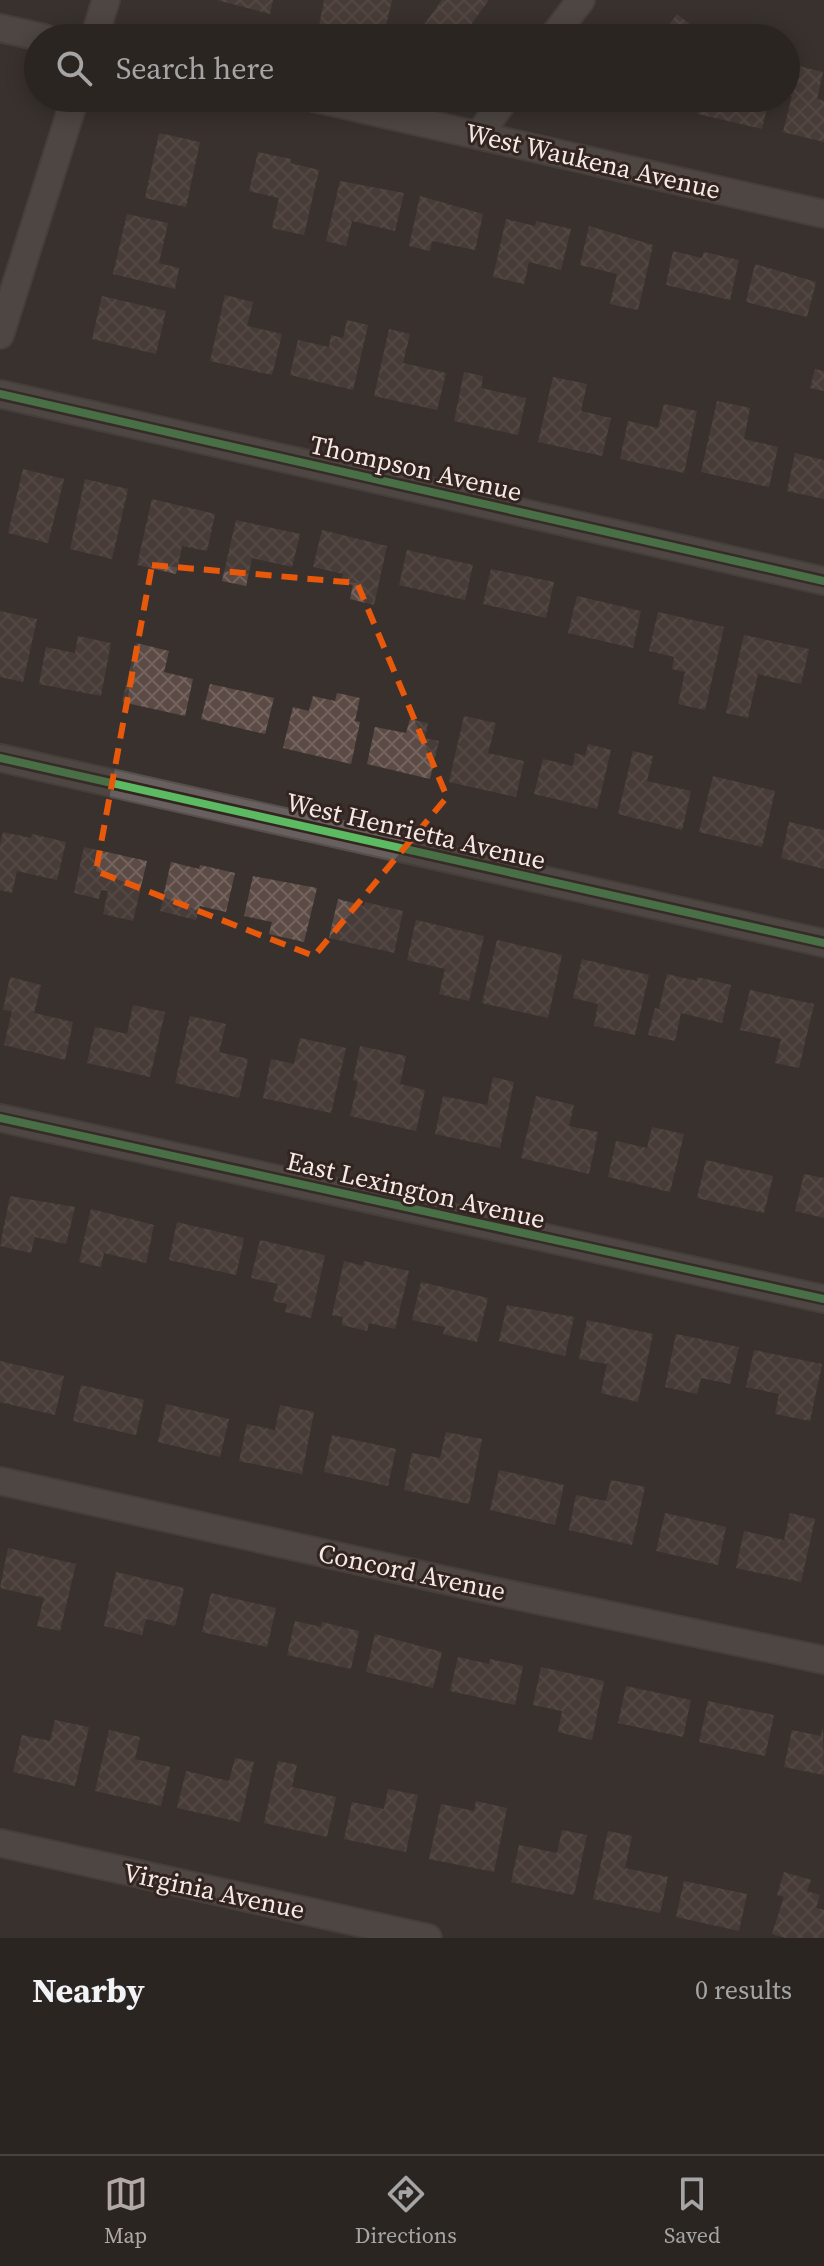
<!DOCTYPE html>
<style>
body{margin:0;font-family:"Source Serif 4",serif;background:#332d2a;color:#f1f3f6}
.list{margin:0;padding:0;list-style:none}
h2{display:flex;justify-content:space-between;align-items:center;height:104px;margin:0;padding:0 32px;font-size:34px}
h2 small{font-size:26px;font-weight:400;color:#a6a5a5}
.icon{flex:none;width:44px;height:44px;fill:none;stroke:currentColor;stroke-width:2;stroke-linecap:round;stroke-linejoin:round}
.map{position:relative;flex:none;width:824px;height:1938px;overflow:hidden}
.search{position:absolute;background:#2b2522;box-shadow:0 4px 20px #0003;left:24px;right:24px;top:24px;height:88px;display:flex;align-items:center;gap:20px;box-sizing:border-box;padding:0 28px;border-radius:44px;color:#a6a5a5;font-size:30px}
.sheet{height:216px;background:#2b2522}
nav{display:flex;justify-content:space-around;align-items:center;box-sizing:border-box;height:112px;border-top:2px solid #474240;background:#2b2522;font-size:22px;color:#a6a5a5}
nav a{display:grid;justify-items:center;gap:4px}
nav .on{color:#b2a9a6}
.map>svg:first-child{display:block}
.building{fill:url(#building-cross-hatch)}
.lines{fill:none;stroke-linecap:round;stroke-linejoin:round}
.minor-casing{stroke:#564f4d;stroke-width:30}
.minor{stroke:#67605e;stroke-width:26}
.cycleway-casing{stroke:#332420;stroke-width:13}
.cycleway{stroke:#5cba63;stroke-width:8}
.marked{fill:none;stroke:#e8590c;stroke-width:6;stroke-dasharray:16 10;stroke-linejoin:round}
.labels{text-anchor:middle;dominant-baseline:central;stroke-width:6;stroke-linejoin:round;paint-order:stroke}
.street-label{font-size:26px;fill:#f3e9e6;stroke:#332420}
</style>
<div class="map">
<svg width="824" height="1938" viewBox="0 0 824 1938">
<defs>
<pattern id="building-cross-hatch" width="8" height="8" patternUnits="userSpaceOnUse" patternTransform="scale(2)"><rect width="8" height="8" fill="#5c4a45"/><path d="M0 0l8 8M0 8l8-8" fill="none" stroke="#746460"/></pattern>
</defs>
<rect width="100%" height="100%" fill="#39312e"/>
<g class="building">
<polygon points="217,0 273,0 270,14"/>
<polygon points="324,0 392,0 383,38 319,26"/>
<polygon points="442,0 489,0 461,38 424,38 418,33"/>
<polygon points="677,14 704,35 702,38 651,38 661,26 665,30"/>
<polygon points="795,65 823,72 817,99 824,101 824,142 783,132 792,96 788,96"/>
<polygon points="702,98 769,98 762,129 698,114"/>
<polygon points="159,133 200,142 186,207 145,198"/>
<polygon points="258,152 291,159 290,163 319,170 304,235 272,228 279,198 249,191"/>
<polygon points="340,181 404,193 395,231 352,221 346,246 326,241"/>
<polygon points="420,196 483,214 475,250 432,241 430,251 409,246"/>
<polygon points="127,214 168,223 159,263 179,268 175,289 113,274"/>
<polygon points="506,219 535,226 536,221 571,229 561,270 529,262 524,284 493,277"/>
<polygon points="589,226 653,245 638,310 610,304 617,274 580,265"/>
<polygon points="673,251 702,258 704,252 739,260 730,300 666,285"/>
<polygon points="755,264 816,282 807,317 746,302"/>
<polygon points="225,295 253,302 247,326 282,334 272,375 210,361"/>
<polygon points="102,296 166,311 156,354 92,339"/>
<polygon points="347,320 368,325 353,390 290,375 298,340 329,347 331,335 343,338"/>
<polygon points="389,329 410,334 403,363 446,373 437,410 374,396"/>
<polygon points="815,369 824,371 824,391 810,388"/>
<polygon points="464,372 483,376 481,388 526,398 518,435 454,421"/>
<polygon points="553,377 587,384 581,411 611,418 602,456 538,442"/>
<polygon points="717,401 750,408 744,439 778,447 769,487 701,472"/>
<polygon points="664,404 697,411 684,473 620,459 628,421 658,428"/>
<polygon points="795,453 824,460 824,499 787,491"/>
<polygon points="23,469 64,479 48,543 8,533"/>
<polygon points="85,479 128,489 112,559 70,549"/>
<polygon points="152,499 215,514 207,551 182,546 176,574 137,565"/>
<polygon points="236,520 300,534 292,567 252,558 246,586 222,581"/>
<polygon points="322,530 387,546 374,605 350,599 353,585 341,582 343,574 313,567"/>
<polygon points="407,550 473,565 465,600 399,585"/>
<polygon points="491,569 554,582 546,618 483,604"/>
<polygon points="577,596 641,611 633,648 568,633"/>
<polygon points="0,611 37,619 23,682 0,677"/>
<polygon points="658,612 724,627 705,710 678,704 685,672 672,669 674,657 649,651"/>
<polygon points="744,635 809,649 801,684 758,674 748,718 726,713"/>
<polygon points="78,636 111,643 101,696 39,684 46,647 75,653"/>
<polygon points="136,643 169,651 164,672 193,679 185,716 122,702"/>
<polygon points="210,684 274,698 265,734 201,719"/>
<polygon points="337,693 360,698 355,721 360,722 351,764 283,748 293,707 309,711 313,696 335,701"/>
<polygon points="464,716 496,723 488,753 524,761 516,797 449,782"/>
<polygon points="410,719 428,723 425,738 439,741 430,779 367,764 375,727 406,733"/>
<polygon points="588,744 611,750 597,809 534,794 543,759 573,766 575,753 585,756"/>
<polygon points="633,751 653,756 647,781 691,791 682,830 618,814"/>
<polygon points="713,776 775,791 762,847 699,832"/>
<polygon points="789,822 824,830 824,869 781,858"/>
<polygon points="3,832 31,838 32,834 66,842 57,880 17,871 12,893 0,890 0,844"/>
<polygon points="84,847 147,861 133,921 103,914 108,891 101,890 99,899 74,893"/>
<polygon points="171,862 199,869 200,865 235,873 226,912 200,906 196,920 160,911"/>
<polygon points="253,876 317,888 304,942 269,934 272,922 244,916"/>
<polygon points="338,899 364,906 365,902 403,911 394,953 329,938"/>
<polygon points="416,920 484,936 469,1001 439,994 445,969 407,960"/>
<polygon points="497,940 562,955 548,1018 482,1003"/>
<polygon points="582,959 649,975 635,1035 594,1026 598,1004 573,998"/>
<polygon points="667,974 697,981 697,977 731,985 722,1023 681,1013 675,1041 648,1035 655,1008 659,1009"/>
<polygon points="10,977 41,985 34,1013 73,1022 65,1060 4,1045 12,1011 3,1010"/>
<polygon points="750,990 814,1004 799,1068 775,1063 781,1039 740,1030"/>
<polygon points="133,1005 165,1012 150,1077 87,1063 95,1027 127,1034"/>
<polygon points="190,1016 226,1024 219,1052 248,1059 239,1098 175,1083"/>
<polygon points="300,1038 346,1048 331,1113 263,1098 271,1059 294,1064"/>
<polygon points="360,1046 406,1056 400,1084 425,1090 416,1131 350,1116 358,1081 353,1080"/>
<polygon points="493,1077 514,1082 500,1148 435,1134 443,1096 487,1105"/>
<polygon points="536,1096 574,1105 569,1126 598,1132 589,1174 521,1158"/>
<polygon points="652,1127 684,1134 670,1192 608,1177 616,1141 647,1148"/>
<polygon points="706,1160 773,1176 764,1213 697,1198"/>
<polygon points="804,1174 824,1178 824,1218 795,1211"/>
<polygon points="10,1196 75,1207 66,1244 35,1237 31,1253 0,1246"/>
<polygon points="91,1209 154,1225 146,1263 104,1253 101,1267 79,1262"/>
<polygon points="177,1222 244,1238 236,1275 169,1260"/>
<polygon points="260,1240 325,1255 311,1318 285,1312 287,1304 273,1301 278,1284 251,1278"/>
<polygon points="344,1261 363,1266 364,1261 409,1271 395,1329 369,1323 367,1331 342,1325 343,1317 332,1315"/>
<polygon points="421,1282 488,1298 477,1342 443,1334 445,1327 412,1320"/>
<polygon points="507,1305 574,1317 565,1356 499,1341"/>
<polygon points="587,1320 653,1334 638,1402 601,1393 607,1364 579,1359"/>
<polygon points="676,1334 739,1347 730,1384 701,1378 697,1394 665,1387"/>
<polygon points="754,1350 822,1364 810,1421 775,1414 779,1394 746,1387"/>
<polygon points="0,1361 64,1376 55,1415 0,1402"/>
<polygon points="81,1385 144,1400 136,1435 73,1421"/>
<polygon points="166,1404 229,1419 220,1457 158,1442"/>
<polygon points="280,1405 314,1412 302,1474 239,1461 247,1424 275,1430"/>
<polygon points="446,1432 482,1439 469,1504 404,1490 412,1453 440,1458"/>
<polygon points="332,1435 396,1449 388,1486 324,1472"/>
<polygon points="499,1470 564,1485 555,1525 490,1510"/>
<polygon points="611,1480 645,1487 632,1545 569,1530 576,1495 606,1501"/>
<polygon points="665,1513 726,1527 718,1565 656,1551"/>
<polygon points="790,1513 815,1519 801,1582 736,1568 744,1531 784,1540"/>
<polygon points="8,1548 76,1564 60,1631 37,1626 44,1598 0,1588"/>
<polygon points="116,1572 184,1588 175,1626 146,1619 142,1635 104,1626"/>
<polygon points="211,1593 276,1608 267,1647 202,1632"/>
<polygon points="295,1621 321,1627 322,1622 359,1631 351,1669 287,1655"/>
<polygon points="375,1634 442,1652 433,1688 366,1672"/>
<polygon points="458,1657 489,1664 490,1659 523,1666 515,1705 450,1691"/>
<polygon points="541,1667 604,1681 592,1740 558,1732 562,1711 533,1705"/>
<polygon points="626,1686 691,1700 683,1737 618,1723"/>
<polygon points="708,1701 774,1715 765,1756 699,1742"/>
<polygon points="55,1720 89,1727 75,1786 13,1772 22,1735 50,1741"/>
<polygon points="823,1727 824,1775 784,1767 792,1730 821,1736"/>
<polygon points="109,1730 140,1737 135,1759 170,1767 161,1806 95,1791"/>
<polygon points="235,1758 254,1762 240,1822 177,1808 186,1771 229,1781"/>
<polygon points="278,1761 297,1765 292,1787 336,1797 327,1837 264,1823"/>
<polygon points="388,1789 418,1795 406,1852 344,1839 352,1802 384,1809"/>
<polygon points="476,1801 507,1808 494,1872 429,1859 441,1804 474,1811"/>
<polygon points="562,1830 587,1835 574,1895 511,1882 519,1845 557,1853"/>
<polygon points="608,1831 632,1836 625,1868 668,1877 660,1913 593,1899"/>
<polygon points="784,1872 811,1880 807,1891 820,1895 816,1908 824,1910 824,1938 786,1938 772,1934 784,1897 777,1895"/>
<polygon points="684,1881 747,1894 739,1931 676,1917"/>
</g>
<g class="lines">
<defs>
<g id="minor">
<polyline points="0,28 44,38"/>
<polyline points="94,38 106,0"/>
<polyline points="552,38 581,0"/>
<polyline points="314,98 824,214"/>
<polyline points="479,134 506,98"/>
<polyline points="0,335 75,98"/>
<polyline points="0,394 824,581"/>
<polyline points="0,758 824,943"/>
<polyline points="0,1118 824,1299"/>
<polyline points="0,1481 494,1591 824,1660"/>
<polyline points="0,1843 428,1938"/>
</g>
</defs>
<use href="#minor" class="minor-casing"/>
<use href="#minor" class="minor"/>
<defs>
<g id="cycleway">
<polyline points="0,394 824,581"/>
<polyline points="0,758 824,943"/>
<polyline points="0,1118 824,1299"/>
</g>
</defs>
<use href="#cycleway" class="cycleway-casing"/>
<use href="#cycleway" class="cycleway"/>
</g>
<path d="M0 0H824V1938H0ZM152,565L357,583L447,797L314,956L96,871Z" fill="#39312e" fill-opacity=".55" fill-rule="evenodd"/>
<path class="marked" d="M152,565L357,583L447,797L314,956L96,871Z"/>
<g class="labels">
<g class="street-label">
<text transform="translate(593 161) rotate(13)">West Waukena Avenue</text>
<text transform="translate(416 468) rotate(13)">Thompson Avenue</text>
<text transform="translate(416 831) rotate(13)">West Henrietta Avenue</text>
<text transform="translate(416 1190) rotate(13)">East Lexington Avenue</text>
<text transform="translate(412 1572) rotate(12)">Concord Avenue</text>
<text transform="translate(214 1891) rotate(12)">Virginia Avenue</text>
</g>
</g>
</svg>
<div class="search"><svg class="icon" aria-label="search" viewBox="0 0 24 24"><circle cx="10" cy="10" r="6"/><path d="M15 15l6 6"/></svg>Search here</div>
</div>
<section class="sheet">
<h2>Nearby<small>0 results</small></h2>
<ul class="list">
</ul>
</section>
<nav>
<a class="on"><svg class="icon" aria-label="map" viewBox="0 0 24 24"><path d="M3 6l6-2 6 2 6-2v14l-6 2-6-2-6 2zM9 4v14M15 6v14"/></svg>Map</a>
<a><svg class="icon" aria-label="directions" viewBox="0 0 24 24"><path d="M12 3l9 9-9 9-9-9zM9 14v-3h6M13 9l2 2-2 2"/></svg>Directions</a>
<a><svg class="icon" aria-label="saved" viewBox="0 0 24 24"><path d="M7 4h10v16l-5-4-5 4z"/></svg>Saved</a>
</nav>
